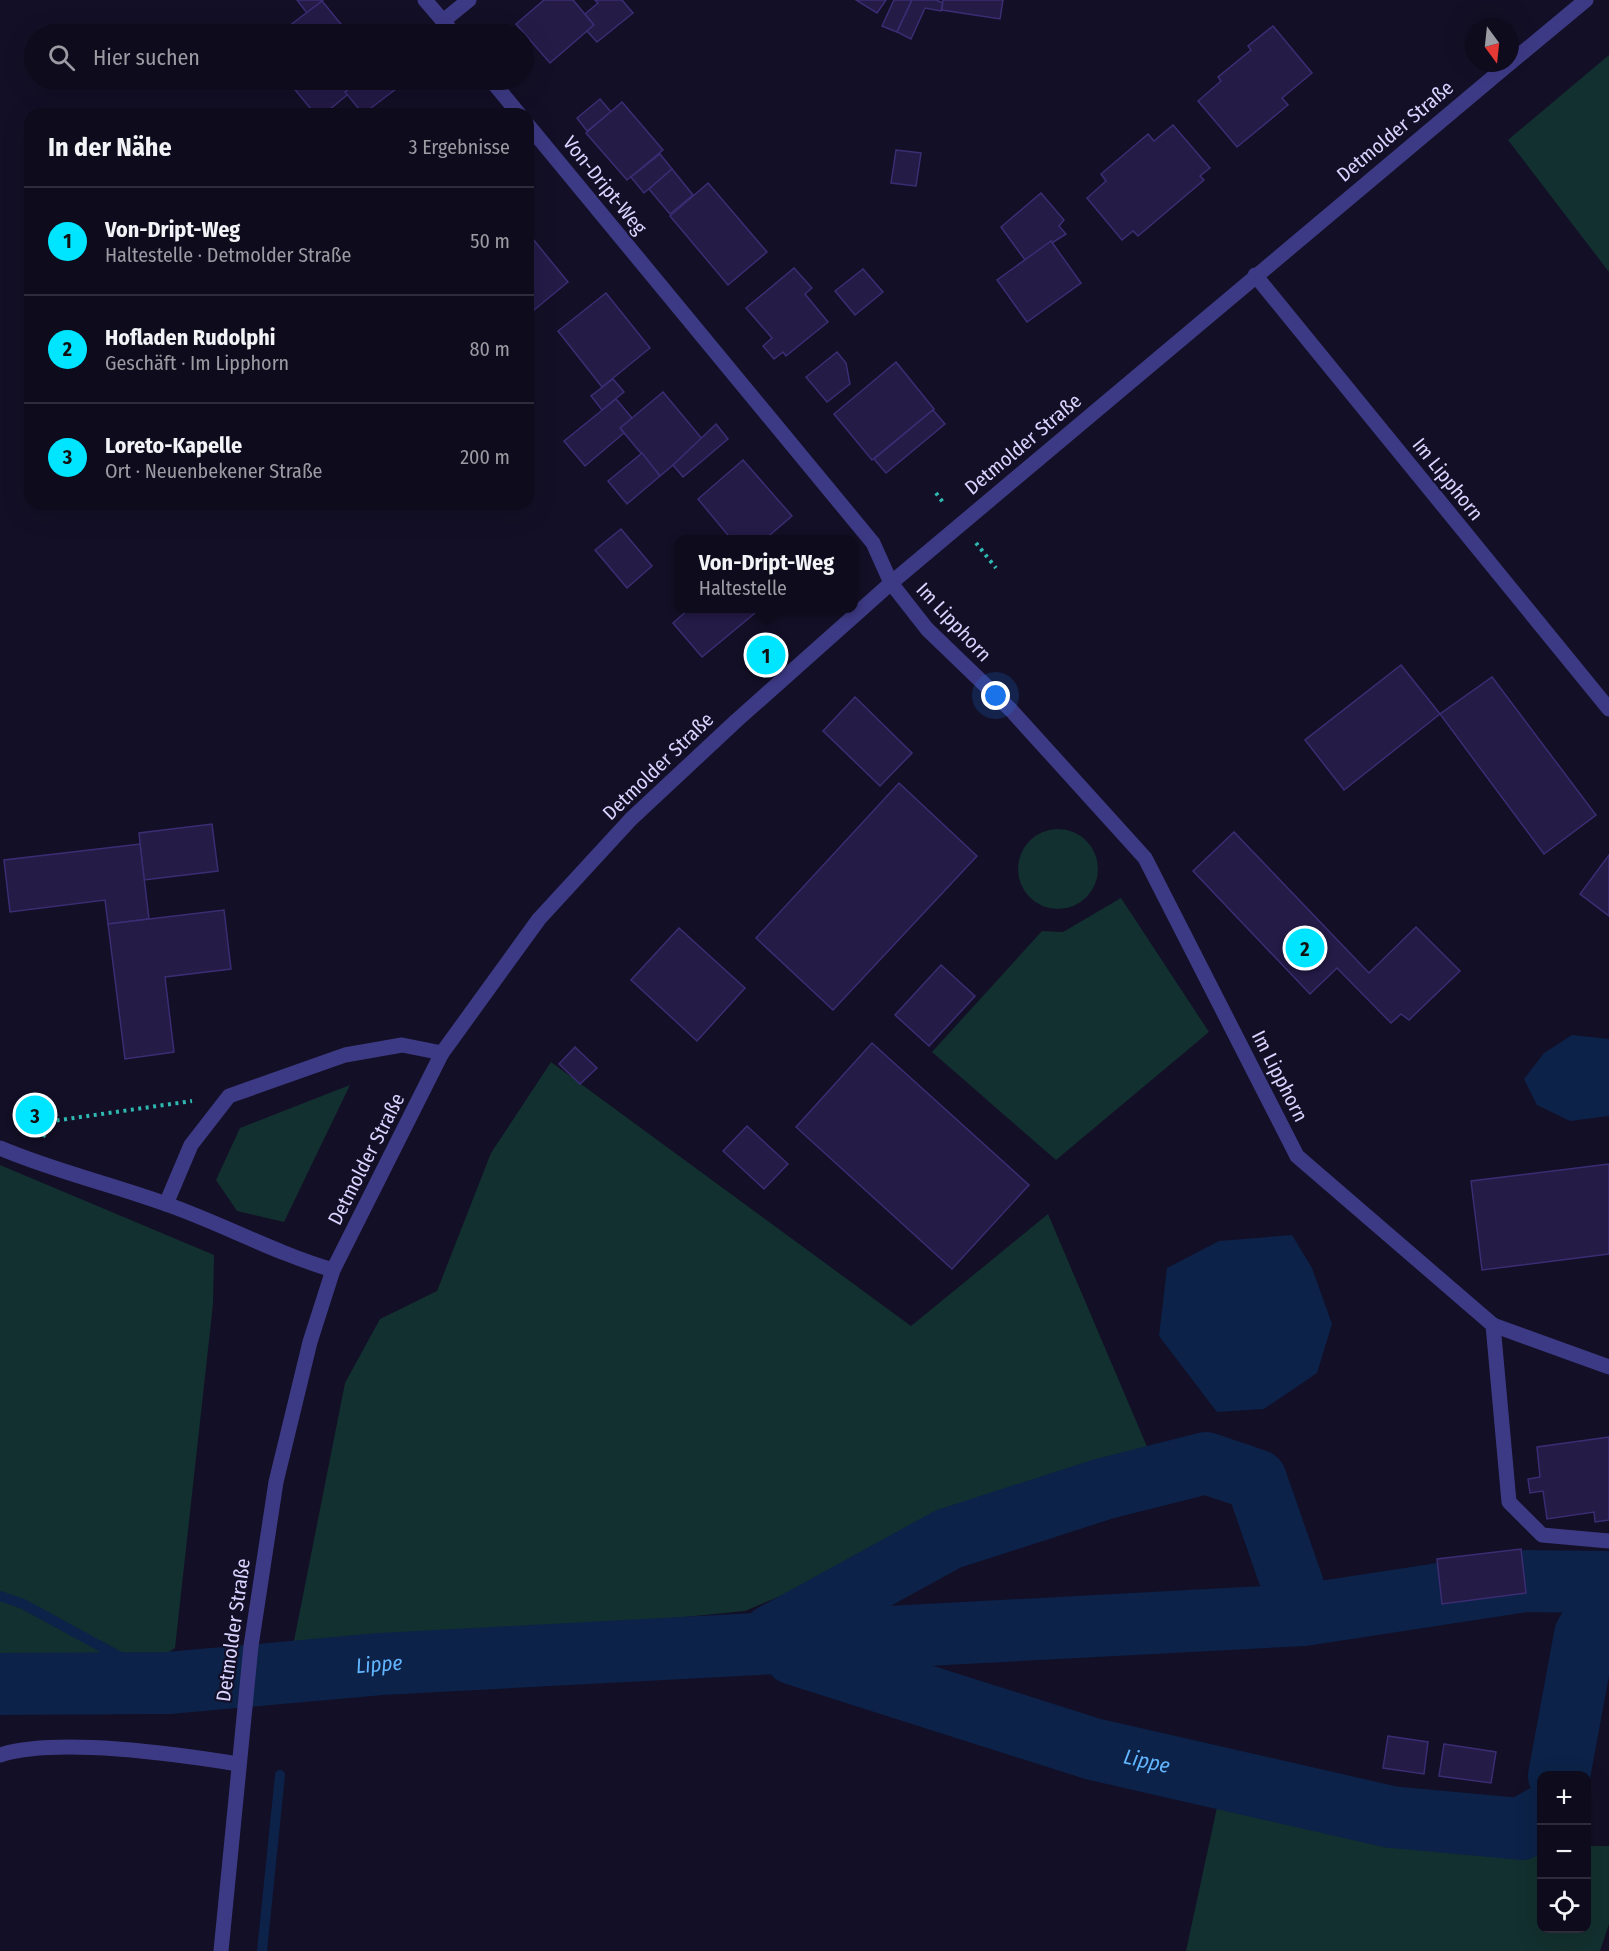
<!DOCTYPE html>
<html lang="de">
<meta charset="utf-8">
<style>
body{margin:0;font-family:"Fira Sans Condensed",sans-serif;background:#1c1929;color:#f1f3f6}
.controls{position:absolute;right:18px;bottom:18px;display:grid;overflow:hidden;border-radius:12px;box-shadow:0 6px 24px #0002}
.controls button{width:54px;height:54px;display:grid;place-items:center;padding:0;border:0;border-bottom:2px solid #2e2b3b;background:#0e0b1c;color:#f1f3f6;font:30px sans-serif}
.compass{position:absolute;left:1465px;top:18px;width:54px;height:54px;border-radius:50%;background:#0e0b1c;box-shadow:0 6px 24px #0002;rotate:165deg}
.you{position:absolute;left:996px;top:696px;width:21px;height:21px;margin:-15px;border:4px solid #fff;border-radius:50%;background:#1a73e8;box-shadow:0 0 0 9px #1a73e833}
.badge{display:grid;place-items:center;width:39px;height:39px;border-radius:50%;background:#00e5ff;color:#111;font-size:20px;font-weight:700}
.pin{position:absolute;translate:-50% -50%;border:3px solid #fff;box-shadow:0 2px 6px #0006}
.popup{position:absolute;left:675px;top:535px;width:183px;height:78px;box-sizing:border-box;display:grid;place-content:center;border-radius:12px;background:#0e0b1c;filter:drop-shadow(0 2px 4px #0005);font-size:20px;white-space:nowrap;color:#9b9ba3}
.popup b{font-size:22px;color:#f1f3f6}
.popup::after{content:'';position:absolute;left:50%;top:100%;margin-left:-12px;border:12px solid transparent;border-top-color:#0e0b1c}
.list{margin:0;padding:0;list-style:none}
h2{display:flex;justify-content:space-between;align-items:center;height:78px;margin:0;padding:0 24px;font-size:26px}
h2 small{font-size:20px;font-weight:400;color:#9b9ba3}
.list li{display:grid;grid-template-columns:39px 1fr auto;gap:18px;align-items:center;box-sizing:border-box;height:108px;padding:0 24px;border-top:2px solid #2e2b3b}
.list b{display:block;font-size:22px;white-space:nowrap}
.list p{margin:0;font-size:20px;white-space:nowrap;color:#9b9ba3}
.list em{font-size:20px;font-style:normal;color:#9b9ba3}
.icon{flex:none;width:33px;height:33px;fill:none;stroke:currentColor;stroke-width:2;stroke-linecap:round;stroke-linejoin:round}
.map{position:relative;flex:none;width:1609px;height:1951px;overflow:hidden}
.search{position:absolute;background:#0e0b1c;box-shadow:0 6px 24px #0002;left:24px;top:24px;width:510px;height:66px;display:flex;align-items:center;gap:15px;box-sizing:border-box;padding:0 21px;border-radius:33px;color:#9b9ba3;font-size:22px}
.panel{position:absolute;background:#0e0b1c;box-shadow:0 6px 24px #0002;left:24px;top:108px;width:510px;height:402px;border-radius:18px}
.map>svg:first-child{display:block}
.green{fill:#12302f}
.water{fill:#0c2248}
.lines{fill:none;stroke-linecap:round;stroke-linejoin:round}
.stream{stroke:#0c2248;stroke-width:10}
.river{stroke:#0c2248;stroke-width:62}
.building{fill:#241b47;stroke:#3b2d73;stroke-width:1.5}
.path{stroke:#2fb8b0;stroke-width:4;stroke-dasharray:3 4.5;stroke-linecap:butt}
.minor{stroke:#3d3a85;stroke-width:15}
.labels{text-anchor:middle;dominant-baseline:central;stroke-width:4.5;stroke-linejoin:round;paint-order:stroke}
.street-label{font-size:20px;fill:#d9d4ff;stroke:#130f26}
.water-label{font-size:21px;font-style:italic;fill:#62b6ff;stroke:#130f26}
</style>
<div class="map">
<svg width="1609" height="1951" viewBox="0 0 1609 1951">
<rect width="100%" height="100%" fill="#130f26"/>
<g class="green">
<polygon points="1609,55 1609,272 1508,140"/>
<circle cx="1058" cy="869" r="40"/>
<polygon points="1121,898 1209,1032 1056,1160 932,1052 1042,931 1063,932"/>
<polygon points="551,1062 911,1326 1048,1214 1151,1456 1025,1493 745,1611 291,1656 345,1383 380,1319 437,1291 491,1153"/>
<polygon points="350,1085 284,1222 237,1211 216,1180 240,1128"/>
<polygon points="0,1165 214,1255 213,1304 175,1648 135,1675 0,1675"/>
<polygon points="1219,1798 1397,1831 1541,1848 1542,1928 1586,1928 1587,1846 1609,1846 1609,1924 1600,1951 1186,1951"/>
</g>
<g class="water">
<polygon points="1572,1035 1609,1039 1609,1116 1570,1121 1537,1105 1524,1079 1544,1053"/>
<polygon points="1292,1235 1312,1268 1332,1324 1317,1373 1264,1409 1217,1412 1159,1336 1167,1268 1219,1241"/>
</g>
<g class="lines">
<g class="stream">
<polyline points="0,1596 23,1604 168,1683"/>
<polyline points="262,1951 280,1775"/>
</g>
<g class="river">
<polyline points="773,1635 948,1539 1103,1489 1206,1463 1256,1480 1303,1615"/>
<path id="s1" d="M794,1654L1093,1749L1391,1817L1521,1829L1542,1817"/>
<path id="s2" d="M0,1684L168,1683L381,1664L1303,1615L1525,1581L1609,1582"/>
<polyline points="1559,1776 1585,1635 1609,1596"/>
</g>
</g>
<g class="building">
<polygon points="297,0 323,0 307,13"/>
<polygon points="544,0 573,0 594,25 550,63 516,24"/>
<polygon points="595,0 622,0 633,13 597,42 587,31 594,25 585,14 598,3"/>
<polygon points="856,0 886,0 877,13"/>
<polygon points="894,0 912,0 897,32 882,26"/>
<polygon points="912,0 936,0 943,3 941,11 925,8 911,39 897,32"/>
<polygon points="943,0 1003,0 1000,19 942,10"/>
<polygon points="322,1 345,29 339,34 296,34 289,26"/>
<polygon points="1273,26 1312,73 1282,98 1288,105 1237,147 1198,101 1221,81 1218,77 1251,50 1248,46"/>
<polygon points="287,80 341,80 349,89 345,92 347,95 324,114 315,114"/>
<polygon points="341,80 395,80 400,86 363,114 345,92 349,89"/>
<polygon points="600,99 611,112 587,131 577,118"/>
<polygon points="622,102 663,150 627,180 586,133"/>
<polygon points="1173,125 1210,168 1200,176 1204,180 1138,236 1133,231 1122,240 1087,198 1106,181 1101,174 1148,134 1154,141"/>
<polygon points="896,150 921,153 916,186 891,183"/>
<polygon points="660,154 672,169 644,193 631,177"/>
<polygon points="672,169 693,195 670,214 649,189"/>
<polygon points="708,183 767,252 728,285 670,216"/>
<polygon points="1041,193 1064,220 1059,226 1066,234 1025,260 1001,227"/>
<polygon points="528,233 568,282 528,315"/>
<polygon points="1051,241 1081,283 1027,322 997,280"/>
<polygon points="794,268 812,288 805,294 828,322 786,356 783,352 774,359 763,346 772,338 746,308"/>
<polygon points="863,269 883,292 855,315 835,291"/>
<polygon points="606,293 650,348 602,387 558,331"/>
<polygon points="837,352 846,363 850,384 827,402 806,377"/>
<polygon points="896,362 934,409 872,460 834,414"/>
<polygon points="613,379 624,392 602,410 591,396"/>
<polygon points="663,392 703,440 660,476 620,428"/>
<polygon points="616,399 632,418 620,428 624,433 585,466 564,441"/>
<polygon points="933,410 945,424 886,473 874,459"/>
<polygon points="716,424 728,439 683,477 673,465"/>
<polygon points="642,453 660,476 627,504 608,481"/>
<polygon points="743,460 792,516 764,540 732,540 698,499"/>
<polygon points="621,529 652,566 627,588 595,550"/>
<polygon points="690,608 761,608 702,657 673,623"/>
<polygon points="1401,665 1440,714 1344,790 1305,740"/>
<polygon points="1492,677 1596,815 1544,854 1440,714"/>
<polygon points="855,697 912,753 880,786 823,731"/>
<polygon points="899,783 977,856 833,1010 756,938"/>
<polygon points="212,824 218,871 144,880 139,833"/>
<polygon points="1234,832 1369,973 1416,927 1460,971 1409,1020 1401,1014 1391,1023 1337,968 1310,994 1193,871"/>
<polygon points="140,844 149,919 108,924 105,900 10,912 4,860"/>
<polygon points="1609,855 1609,916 1580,894"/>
<polygon points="224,910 231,969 165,977 174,1052 125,1059 108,924"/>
<polygon points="679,928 745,988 697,1041 631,980"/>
<polygon points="941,965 975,996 929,1046 895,1015"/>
<polygon points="872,1043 1029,1185 952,1269 796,1127"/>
<polygon points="575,1047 597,1068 580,1084 559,1064"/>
<polygon points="747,1126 788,1164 764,1189 723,1151"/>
<polygon points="1609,1164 1609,1254 1482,1270 1471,1181"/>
<polygon points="1609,1437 1609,1520 1595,1522 1594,1512 1547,1519 1543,1491 1530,1493 1528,1479 1540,1477 1537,1447"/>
<polygon points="1521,1549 1526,1593 1442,1604 1437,1559"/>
<polygon points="1388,1736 1428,1742 1424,1774 1383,1768"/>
<polygon points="1444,1744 1496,1752 1491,1783 1439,1776"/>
</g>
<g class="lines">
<g class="path">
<polyline points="936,493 945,505"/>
<polyline points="976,543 996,568"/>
<polyline points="43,1137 53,1121 192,1101"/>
</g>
<g class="minor">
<polyline points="425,0 454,34"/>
<polyline points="443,21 469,0"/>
<polyline points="1510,63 1586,0"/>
<polyline points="491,80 519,114"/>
<polyline points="528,125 873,543 891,583 927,629 1011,710 1145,858 1297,1156 1493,1325 1509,1502 1542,1535 1609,1541"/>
<polyline points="1255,275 1609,709"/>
<path d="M0,1148C54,1171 111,1184 166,1204C223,1224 275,1253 333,1270"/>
<polyline points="166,1204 191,1145 229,1096 345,1055 402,1045 442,1053"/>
<polyline points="1493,1325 1609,1367"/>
<path d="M0,1755C56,1737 178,1754 238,1764"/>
<polyline points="221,1951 251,1646 276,1482 310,1342 333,1270 442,1053 539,919 631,819 736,721 891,583 1510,63"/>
</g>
</g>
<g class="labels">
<g class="street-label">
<text transform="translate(1395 131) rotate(-40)">Detmolder Straße</text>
<text transform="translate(605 185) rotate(51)">Von-Dript-Weg</text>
<text transform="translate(1023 444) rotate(-40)">Detmolder Straße</text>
<text transform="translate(1448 479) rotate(51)">Im Lipphorn</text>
<text transform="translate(954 622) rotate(47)">Im Lipphorn</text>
<text transform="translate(658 766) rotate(-44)">Detmolder Straße</text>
<text transform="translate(1280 1076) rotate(63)">Im Lipphorn</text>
<text transform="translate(366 1159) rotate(-63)">Detmolder Straße</text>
<text transform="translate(233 1630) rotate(-82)">Detmolder Straße</text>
</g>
<g class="water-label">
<text stroke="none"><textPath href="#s2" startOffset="380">Lippe</textPath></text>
<text stroke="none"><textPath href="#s1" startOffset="369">Lippe</textPath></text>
</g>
</g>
</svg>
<div class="controls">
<button>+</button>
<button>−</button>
<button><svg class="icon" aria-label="locate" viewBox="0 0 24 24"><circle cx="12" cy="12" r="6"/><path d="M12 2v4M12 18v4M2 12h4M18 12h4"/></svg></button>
</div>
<svg class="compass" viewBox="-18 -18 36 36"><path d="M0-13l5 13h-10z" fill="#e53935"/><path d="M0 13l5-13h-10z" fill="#9b9ba3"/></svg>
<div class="you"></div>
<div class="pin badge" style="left:766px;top:655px">1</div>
<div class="popup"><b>Von-Dript-Weg</b>Haltestelle</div>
<div class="pin badge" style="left:1305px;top:948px">2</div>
<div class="pin badge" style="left:35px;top:1115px">3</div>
<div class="search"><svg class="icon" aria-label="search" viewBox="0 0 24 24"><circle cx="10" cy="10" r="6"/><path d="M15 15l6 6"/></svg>Hier suchen</div>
<section class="panel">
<h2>In der Nähe<small>3 Ergebnisse</small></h2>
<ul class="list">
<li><span class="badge">1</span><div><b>Von-Dript-Weg</b><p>Haltestelle · Detmolder Straße</p></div><em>50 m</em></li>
<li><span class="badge">2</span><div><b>Hofladen Rudolphi</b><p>Geschäft · Im Lipphorn</p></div><em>80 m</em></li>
<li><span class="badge">3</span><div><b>Loreto-Kapelle</b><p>Ort · Neuenbekener Straße</p></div><em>200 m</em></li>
</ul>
</section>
</div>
